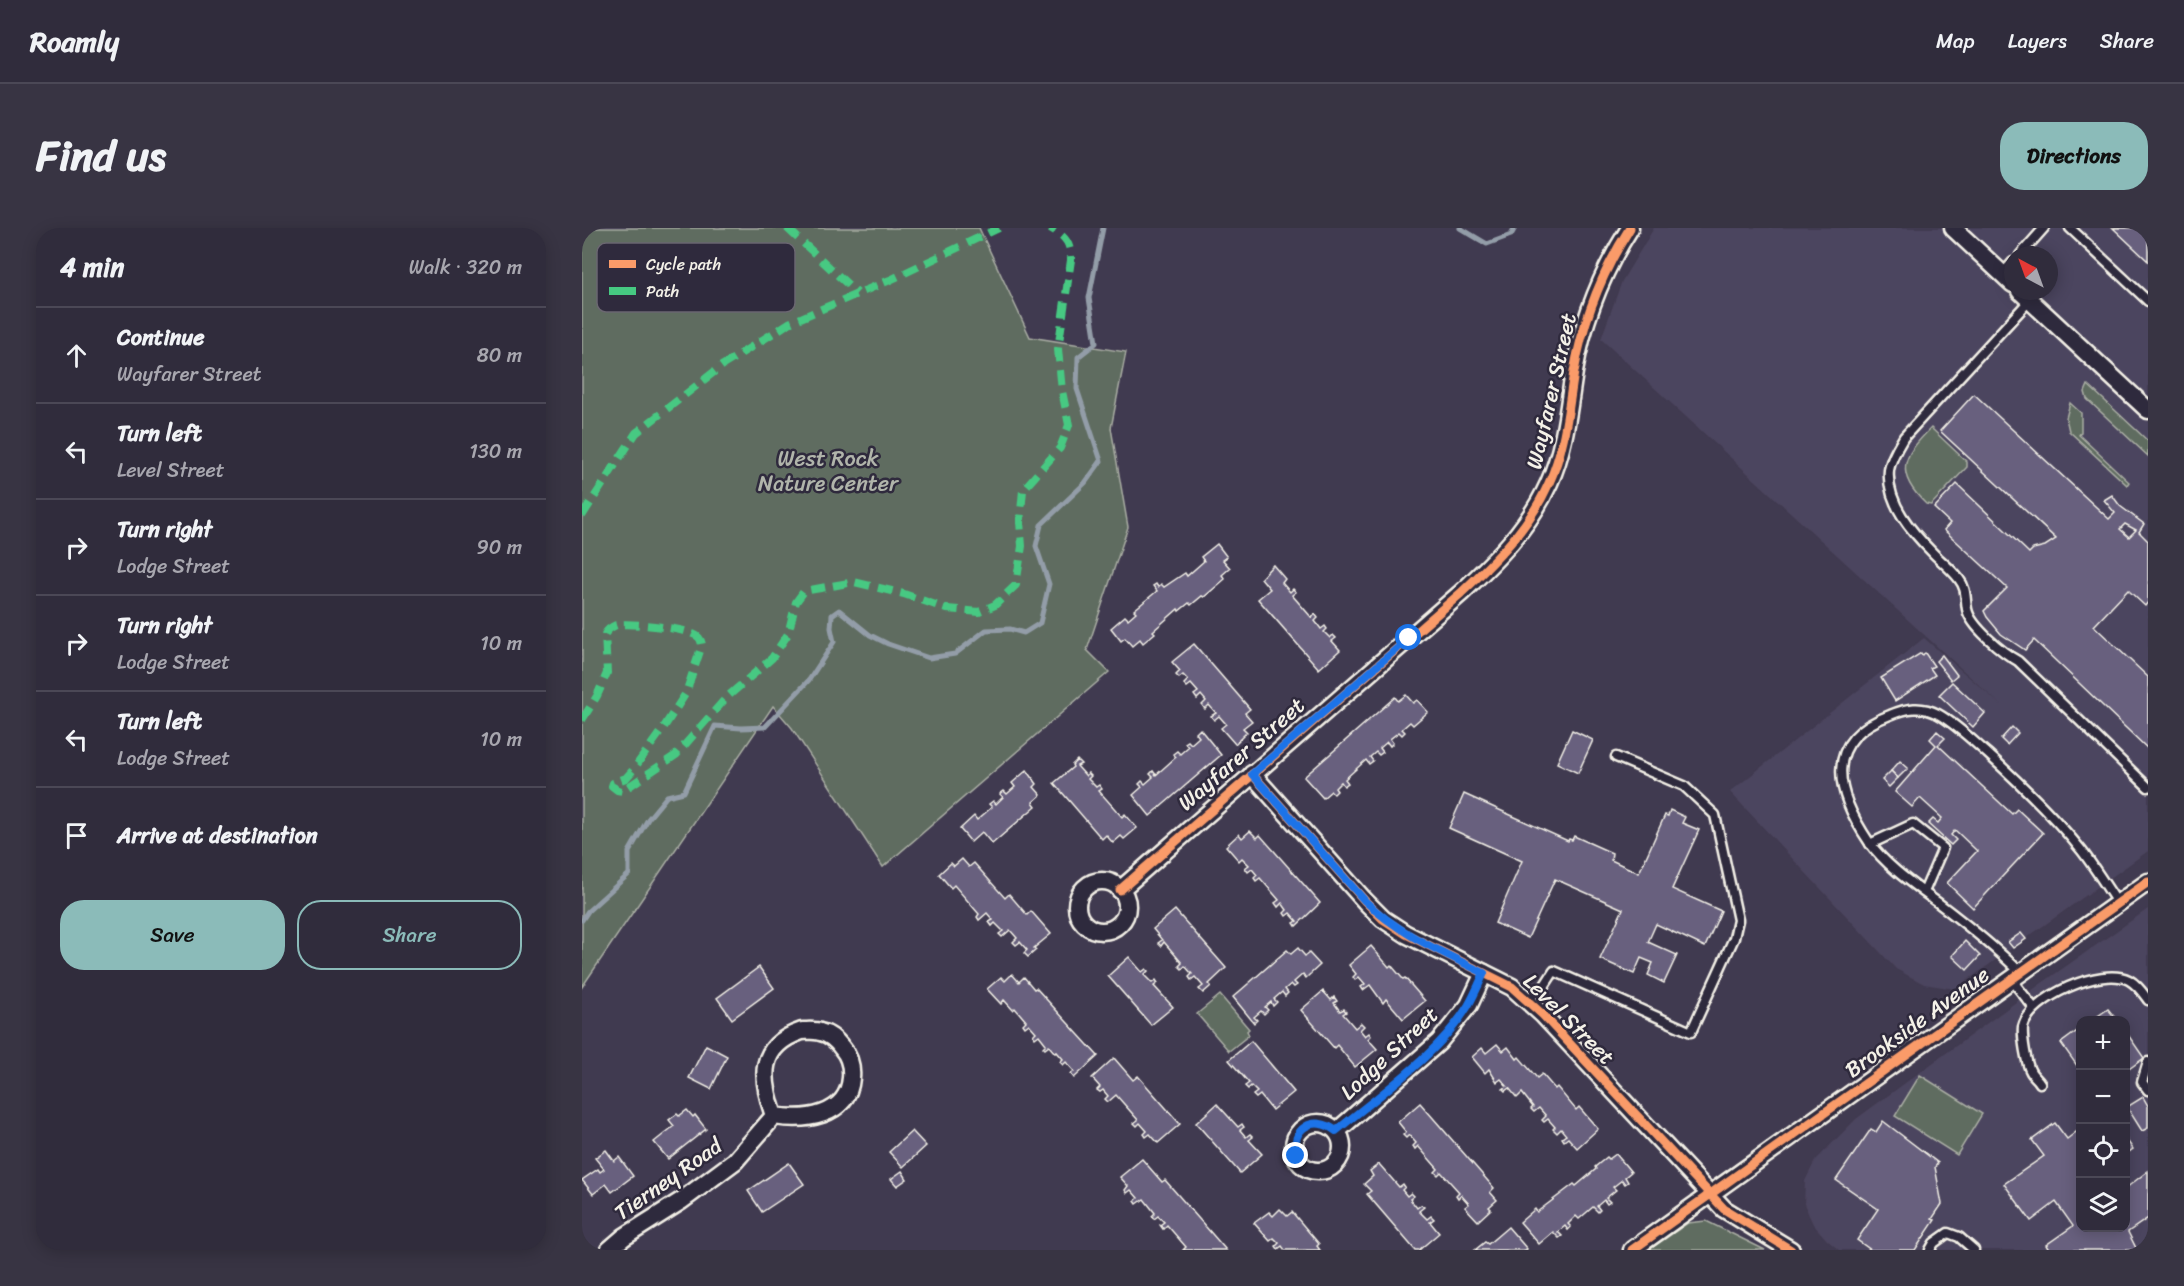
<!DOCTYPE html>
<meta charset="utf-8">
<style>
body{margin:0;font-family:Sriracha,sans-serif;background:#383443;color:#f1f3f6}
.controls{position:absolute;right:18px;bottom:18px;display:grid;overflow:hidden;border-radius:12px;box-shadow:0 3px 15px #0003}
.controls button{width:54px;height:54px;display:grid;place-items:center;padding:0;border:0;border-bottom:2px solid #4b4856;background:#302c3c;color:#f1f3f6;font:30px sans-serif}
.compass{position:absolute;left:1422px;top:18px;width:54px;height:54px;border-radius:50%;background:#302c3c;box-shadow:0 3px 15px #0003;rotate:319deg}
.stop{position:absolute;width:18px;height:18px;margin:-14px;border:4px solid #1a73e8;border-radius:50%;background:#fff}
.stop.end{background:#1a73e8;border-color:#fff;box-shadow:0 2px 6px #0008}
.list{margin:0;padding:0;list-style:none}
h2{display:flex;justify-content:space-between;align-items:center;height:78px;margin:0;padding:0 24px;font-size:26px}
h2 small{font-size:20px;font-weight:400;color:#a8a7af}
.list li{display:grid;grid-template-columns:39px 1fr auto;gap:18px;align-items:center;box-sizing:border-box;height:96px;padding:0 24px;border-top:2px solid #4b4856}
.list b{display:block;font-size:22px;white-space:nowrap}
.list p{margin:0;font-size:20px;white-space:nowrap;color:#a8a7af}
.list em{font-size:20px;font-style:normal;color:#a8a7af}
.actions{display:flex;gap:12px;padding:18px 24px}
.actions a{flex:1;padding:14px 0;border:2px solid #8bbbb9;border-radius:24px;text-align:center;font-size:21px;color:#8bbbb9}
.actions .main{background:#8bbbb9;color:#111}
.icon{flex:none;width:33px;height:33px;fill:none;stroke:currentColor;stroke-width:2;stroke-linecap:round;stroke-linejoin:round}
.map{position:relative;flex:none;width:1566px;height:1022px;overflow:hidden;border-radius:24px}
header{display:flex;align-items:center;gap:36px;box-sizing:border-box;height:84px;padding:0 30px;background:#302c3c;border-bottom:2px solid #4b4856}
header strong{font-size:28px}
nav{display:flex;gap:33px;margin-inline-start:auto;font-size:21px}
.intro{display:flex;align-items:center;justify-content:space-between;box-sizing:border-box;height:144px;padding:0 36px}
h1{margin:0;font-size:42px}
.button{padding:15px 27px;border-radius:24px;background:#8bbbb9;color:#111;font-size:21px;font-weight:700}
main{display:flex;gap:36px;padding:0 36px}
aside{flex:1;background:#302c3c;border-radius:24px;box-shadow:0 3px 15px #0003}
.map>svg:first-child{display:block}
.built{fill:#4c455e;fill-rule:evenodd}
.green{fill:#5f6c61;stroke:#aaaea4;stroke-width:1.5}
.lines{fill:none;stroke-linecap:round;stroke-linejoin:round}
.stream{stroke:#939da8;stroke-width:5}
.building{fill:#67607e;stroke:#f4f1e8;stroke-width:1.5;fill-rule:evenodd}
.lane-casing{stroke:#f4f1e8;stroke-width:13}
.street-casing{stroke:#f4f1e8;stroke-width:21}
.lane{stroke:#2f2a3d;stroke-width:8}
.street{stroke:#2f2a3d;stroke-width:16}
.quiet{stroke:#46c982;stroke-width:8;stroke-dasharray:15 8;stroke-linecap:butt}
.cycleway-casing{stroke:#2f2a3d;stroke-width:13}
.cycleway{stroke:#fa9b69;stroke-width:9}
.route{stroke:#1a73e8;stroke-width:8}
.labels{text-anchor:middle;dominant-baseline:central;stroke-width:5;stroke-linejoin:round;paint-order:stroke}
.street-label{font-size:22px;fill:#f4f1e8;stroke:#2f2a3d}
.park-label{font-size:22px;fill:#b1b5ab;stroke:#2f2a3d}
.key{fill:#2f2a3d;stroke:#6a6670;stroke-width:1.5}
.key-label{font-size:16px;fill:#f4f1e8}
</style>
<header>
<strong>Roamly</strong>
<nav><a>Map</a><a>Layers</a><a>Share</a></nav>
</header>
<div class="intro"><h1>Find us</h1><a class="button">Directions</a></div>
<main>
<aside>
<h2>4 min<small>Walk · 320 m</small></h2>
<ul class="list">
<li><svg class="icon" aria-label="ahead" viewBox="0 0 24 24"><path d="M12 20V5M6 11l6-6 6 6"/></svg><div><b>Continue</b><p>Wayfarer Street</p></div><em>80 m</em></li>
<li><svg class="icon" aria-label="left" viewBox="0 0 24 24"><path d="M17 20v-9H6M10 6l-5 5 5 5"/></svg><div><b>Turn left</b><p>Level Street</p></div><em>130 m</em></li>
<li><svg class="icon" aria-label="right" viewBox="0 0 24 24"><path d="M7 20v-9h11M14 6l5 5-5 5"/></svg><div><b>Turn right</b><p>Lodge Street</p></div><em>90 m</em></li>
<li><svg class="icon" aria-label="right" viewBox="0 0 24 24"><path d="M7 20v-9h11M14 6l5 5-5 5"/></svg><div><b>Turn right</b><p>Lodge Street</p></div><em>10 m</em></li>
<li><svg class="icon" aria-label="left" viewBox="0 0 24 24"><path d="M17 20v-9H6M10 6l-5 5 5 5"/></svg><div><b>Turn left</b><p>Lodge Street</p></div><em>10 m</em></li>
<li><svg class="icon" aria-label="arrive" viewBox="0 0 24 24"><path d="M6 21V4h12l-3 4 3 4H6"/></svg><div><b>Arrive at destination</b></div></li>
</ul>
<div class="actions"><a class="main">Save</a><a>Share</a></div>
</aside>
<div class="map">
<svg width="1566" height="1022" viewBox="0 0 1566 1022">
<rect width="100%" height="100%" fill="#403a50"/>
<filter id="ink" filterUnits="userSpaceOnUse"><feTurbulence type="fractalNoise" baseFrequency=".0167" numOctaves="2"/><feDisplacementMap in="SourceGraphic" scale="12" xChannelSelector="R" yChannelSelector="G"/><feConvolveMatrix kernelMatrix="1 2 1 2 8 2 1 2 1" color-interpolation-filters="sRGB"/></filter>
<g filter="url(#ink)">
<g class="built">
<path d="M1072,0H1566V623L1373,761L1342,756L1314,741L1148,564L1342,410L1420,478L1019,111L1040,53ZM1431,27H1467V63H1431Z"/>
<path d="M1566,681V1022H1257L1245,1012L1231,996L1222,976L1223,953L1233,933L1274,891L1460,755ZM1498,792H1544V1000H1498Z"/>
</g>
<g class="green">
<polygon points="0,0 397,0 448,109 544,124 529,200 546,299 505,422 527,444 301,639 210,500 191,478 0,759"/>
<polygon points="1506,157 1566,213 1566,228 1505,171 1503,164"/>
<polygon points="1488,175 1499,185 1499,204 1497,207 1547,254 1545,257 1487,203 1484,190"/>
<path d="M1349,200L1385,234V239L1349,277L1344,276C1312,245 1320,229 1349,200Z"/>
<polygon points="638,767 667,801 665,803 667,807 647,823 615,786"/>
<polygon points="1338,847 1400,886 1375,927 1313,888"/>
<polygon points="1124,993 1183,1022 1067,1022 1106,995"/>
</g>
<g class="lines">
<g class="stream">
<polyline points="878,0 905,16 929,7 933,0"/>
<polyline points="0,692 6,683 47,646 47,624 66,591 85,568 102,564 133,498 159,500 183,499 227,452 252,414 249,400 250,387 257,382 288,407 306,416 347,430 373,426 404,402 428,401 442,405 458,395 467,356 454,318 459,297 503,255 519,233 495,161 496,129 514,115 507,70 521,0"/>
</g>
</g>
<g class="building">
<polygon points="1531,0 1566,0 1566,33"/>
<path d="M1392,166L1527,291L1533,285L1522,272L1530,267L1538,278L1562,296L1557,304L1566,313V374L1563,378L1546,362L1512,398L1566,449V521L1452,412L1443,422L1419,406L1405,389L1402,383L1425,360L1362,302L1368,295L1352,280L1375,256L1447,325L1451,321L1463,318L1474,311L1358,203ZM1543,296L1554,302L1547,309L1538,301Z"/>
<polygon points="635,316 645,329 641,332 648,340 640,347 643,351 622,369 620,368 609,377 607,375 597,383 596,381 571,403 573,405 561,415 558,411 550,418 543,410 539,413 529,400 543,388 546,391 554,384 552,382 575,363 571,358 574,356 576,359 579,356 582,359 603,345 605,348 622,333 619,329"/>
<polygon points="691,337 703,351 700,355 708,364 711,361 714,364 710,367 730,390 733,386 736,390 733,393 739,401 743,398 745,401 742,404 748,410 751,407 754,410 750,413 758,422 737,441 676,371 688,361 679,350"/>
<polygon points="612,416 668,481 663,485 670,493 661,500 665,504 653,516 639,500 644,496 637,488 632,492 629,488 634,485 627,477 623,481 620,477 624,473 619,467 615,471 612,467 616,464 609,456 605,459 602,456 606,452 601,447 597,450 594,447 598,443 590,434"/>
<polygon points="1339,425 1340,427 1343,425 1352,438 1348,440 1353,447 1313,473 1299,450"/>
<polygon points="1360,427 1375,447 1369,452 1354,433"/>
<polygon points="1370,454 1403,485 1391,499 1357,467"/>
<polygon points="824,467 831,475 835,472 846,484 831,497 828,494 820,501 823,504 820,507 817,504 808,511 811,515 808,518 805,514 798,520 801,524 797,527 794,524 788,529 791,533 787,536 784,532 763,551 766,555 762,558 759,554 753,560 755,563 752,566 749,563 741,570 722,549 813,469 816,473"/>
<polygon points="1430,499 1436,505 1425,517 1419,511"/>
<polygon points="618,501 639,527 568,588 551,567 560,559 557,556 560,553 563,556 571,549 568,546 571,543 574,547 594,529 591,526 595,523 598,526 606,519 603,515 606,513 609,516 617,509 614,505"/>
<polygon points="990,502 1011,512 996,545 975,535"/>
<polygon points="1355,503 1363,510 1356,517 1430,586 1435,581 1461,605 1391,680 1365,655 1395,623 1373,602 1369,607 1374,612 1369,617 1346,596 1351,591 1356,595 1360,590 1338,570 1330,579 1313,564 1354,517 1348,511"/>
<polygon points="495,532 499,536 495,538 504,548 506,545 509,548 506,551 514,559 517,557 520,561 517,563 540,589 543,586 555,600 542,611 539,608 531,615 524,607 520,611 472,555 491,539 490,537"/>
<polygon points="1318,533 1326,540 1316,550 1309,543"/>
<polygon points="445,542 455,556 452,559 459,567 451,574 454,578 410,616 400,604 389,614 378,601 392,588 395,592 410,579 407,576 411,573 414,576 421,569 418,566 422,563 425,566 433,559 430,555"/>
<polygon points="1309,543 1316,550 1307,559 1300,552"/>
<polygon points="882,566 986,613 987,611 990,612 992,608 1030,625 1029,632 1057,645 1083,587 1086,588 1088,582 1103,589 1100,595 1117,602 1090,661 1139,683 1123,719 1074,696 1066,714 1095,727 1082,755 1066,747 1071,735 1059,730 1052,746 1018,731 1041,681 973,651 946,710 913,695 940,633 867,600"/>
<polygon points="668,603 675,610 678,607 738,675 714,698 712,695 715,693 708,685 704,688 702,685 705,682 700,675 696,679 693,675 697,672 678,650 674,653 672,650 675,647 670,641 666,644 663,640 667,637 660,630 657,633 644,618 657,606 660,610"/>
<polygon points="380,631 387,639 392,635 423,670 427,666 445,687 449,683 469,706 452,720 454,722 446,729 442,725 445,722 438,714 434,717 431,714 435,710 428,702 420,709 417,706 421,703 413,695 410,698 407,694 411,692 405,685 397,692 395,689 397,686 372,657 369,660 357,646 369,635 372,638"/>
<polygon points="593,682 644,740 627,756 629,758 621,765 617,761 621,758 613,749 609,752 607,749 610,746 603,738 600,741 597,738 600,735 582,714 579,718 576,715 580,712 571,701"/>
<polygon points="1439,705 1444,711 1431,720 1426,714"/>
<polygon points="1383,713 1398,728 1385,742 1370,728"/>
<polygon points="789,718 807,739 809,737 821,751 823,750 843,773 821,791 804,771 801,775 788,757 781,762 779,759 783,756 777,749 773,752 771,749 774,746 767,737"/>
<polygon points="716,720 723,728 727,725 738,737 724,750 721,746 712,754 715,757 712,759 709,756 703,761 706,765 703,768 700,764 692,771 695,774 691,778 689,774 683,779 686,782 682,786 679,783 672,789 675,792 672,795 651,769 705,722 709,726"/>
<polygon points="547,729 560,744 564,741 566,743 562,747 570,755 574,752 576,755 572,758 591,779 569,797 526,748"/>
<polygon points="177,739 192,760 150,791 135,770"/>
<polygon points="430,746 437,754 442,749 452,761 454,760 516,828 492,850 489,846 492,843 484,834 481,837 478,834 481,831 475,824 473,825 467,818 463,821 461,819 464,816 457,807 453,810 451,807 454,804 447,796 443,799 441,796 444,793 433,780 431,782 422,772 419,776 405,761 419,749 423,753"/>
<polygon points="741,763 749,772 752,769 755,773 752,775 758,783 762,781 764,784 761,786 773,800 779,795 782,798 778,802 783,808 787,805 789,808 786,811 795,821 773,839 755,817 752,820 719,782"/>
<polygon points="1526,781 1535,792 1510,792"/>
<polygon points="1498,801 1498,842 1479,815"/>
<polygon points="1544,804 1562,830 1544,843"/>
<polygon points="669,813 712,864 690,882 678,867 674,870 671,867 675,864 669,858 666,861 663,858 667,855 647,832"/>
<polygon points="915,816 921,823 926,819 935,831 937,829 955,850 960,846 973,861 975,859 994,882 997,879 1016,901 995,920 986,910 982,913 980,910 984,907 979,901 975,905 971,901 973,899 966,891 962,894 960,892 964,888 957,880 952,884 949,881 951,879 940,865 935,870 927,860 923,863 921,861 925,858 919,851 915,854 907,841 903,845 890,829 900,820 904,825"/>
<polygon points="124,817 145,828 129,861 107,850"/>
<polygon points="532,830 551,852 556,848 598,896 576,915 568,906 564,909 562,906 565,903 558,895 555,898 552,895 556,892 534,867 526,874 523,871 526,868 521,862 518,864 515,862 518,859 510,850"/>
<polygon points="1561,869 1566,878 1566,900 1560,903 1545,879"/>
<polygon points="838,875 912,960 908,964 915,972 907,979 909,981 896,993 883,979 887,976 879,967 876,970 874,967 877,964 859,944 856,947 853,944 856,941 836,918 833,921 831,918 834,915 827,907 824,910 821,907 824,904 816,894"/>
<polygon points="635,876 656,899 660,896 662,899 658,902 664,909 668,906 671,909 667,912 680,926 658,945 614,895"/>
<polygon points="105,882 111,889 113,887 124,901 86,931 72,914 92,898 87,892 95,886 97,888"/>
<polygon points="1301,893 1356,935 1353,939 1360,976 1350,991 1353,992 1333,1022 1289,1022 1275,1012 1296,981 1254,952 1289,901 1294,904"/>
<polygon points="1473,895 1485,911 1498,901 1498,1000 1544,1000 1544,960 1566,943 1566,990 1546,1004 1555,1022 1467,1022 1464,1017 1491,998 1474,974 1449,993 1422,956 1462,928 1450,912"/>
<polygon points="330,903 344,918 321,939 307,924"/>
<polygon points="1544,911 1551,921 1544,926"/>
<polygon points="24,922 32,933 37,929 51,948 30,964 24,956 11,966 0,952 16,941 18,944 22,941 13,930"/>
<polygon points="1034,926 1049,944 1043,949 1046,954 1043,956 1040,952 1031,959 1034,962 1024,970 1028,974 1025,976 1022,972 1015,978 1018,982 1016,984 1011,979 997,991 994,988 986,996 989,999 986,1002 983,998 976,1004 980,1008 977,1010 971,1004 957,1016 938,994 953,981 955,984 992,956 994,958 1014,941 1013,939 1025,929 1027,931"/>
<polygon points="560,931 580,954 583,952 644,1022 601,1022 604,1019 585,997 581,1001 578,997 582,994 576,988 572,991 570,988 573,985 562,971 555,976 553,973 556,970 549,962 545,965 543,962 546,958 538,949"/>
<polygon points="207,935 222,956 180,984 166,963"/>
<polygon points="797,936 817,959 821,956 823,959 820,962 825,968 829,965 832,968 828,971 835,980 839,977 842,979 837,983 845,991 849,988 852,991 848,994 857,1005 837,1022 833,1022 785,966 789,963 782,956 791,948 788,943"/>
<polygon points="320,943 325,951 315,958 309,951"/>
<polygon points="698,981 705,988 710,984 737,1016 735,1018 738,1022 703,1022 700,1018 696,1021 694,1018 697,1015 692,1010 688,1013 672,995 687,984 691,988"/>
<polygon points="926,999 945,1021 944,1022 893,1022 903,1014 906,1016"/>
</g>
<g class="lines">
<defs>
<g id="lane">
<polyline points="1488,0 1566,73"/>
<polyline points="1438,27 1462,0"/>
<polyline points="1420,46 1431,34"/>
<path d="M1448,72L1322,209C1316,219 1309,230 1307,242C1304,275 1330,304 1351,325C1360,334 1370,342 1377,351C1385,361 1383,370 1385,381C1388,398 1421,425 1436,433L1566,559"/>
<polyline points="1288,616 1331,596 1361,620 1342,664"/>
<path d="M1438,744C1413,719 1384,696 1355,674C1332,657 1304,638 1287,614C1253,564 1240,512 1308,487C1325,480 1339,477 1356,486C1374,496 1390,512 1406,526C1439,556 1472,588 1500,623C1513,640 1524,658 1536,676"/>
<polyline points="1429,751 1452,780"/>
<polyline points="944,772 961,760 972,743 1109,804 1152,710 1156,692 1133,587 1102,558 1034,529"/>
<polyline points="1566,834 1560,854 1566,862"/>
<path d="M1458,855C1456,851 1451,848 1449,844C1444,836 1440,809 1441,799C1448,769 1520,738 1547,752C1556,757 1561,765 1566,772"/>
<polyline points="1348,1022 1352,1015 1366,1005 1377,1009 1392,1022"/>
</g>
<g id="street">
<polyline points="1371,0 1431,56"/>
<polyline points="1438,63 1566,182"/>
<polyline points="670,546 783,673 801,691 824,706 930,759 961,787 1142,981 1209,1022"/>
<circle cx="520" cy="678" r="25"/>
<path d="M538,662L879,365C914,332 947,300 967,255C983,220 986,182 992,144C1001,92 1020,44 1048,0"/>
<path d="M220,803C226,803 233,802 238,804C248,806 255,813 260,820C267,828 270,839 269,850C266,889 222,893 192,888C179,850 175,818 220,803Z"/>
<circle cx="736" cy="919" r="24"/>
<polyline points="755,903 857,814 887,777 902,745"/>
<polyline points="27,1022 42,1009 99,973 153,933 192,888"/>
<polyline points="1050,1022 1566,654"/>
</g>
</defs>
<use href="#lane" class="lane-casing"/>
<use href="#street" class="street-casing"/>
<use href="#lane" class="lane"/>
<use href="#street" class="street"/>
<g class="quiet">
<polyline points="205,0 275,65"/>
<polyline points="0,288 54,205 141,137 207,95 308,52 417,0"/>
<path d="M0,492L15,468L25,445L23,406C26,401 29,399 34,397C47,394 100,400 111,406C117,408 119,411 120,417L104,465L82,499L51,542L44,550L31,555L30,558L35,562L40,563L94,527L144,470L190,430L206,406L214,374L222,363L272,354L322,366L365,381L397,384L413,377L434,357L440,318L438,294L441,262L478,220L487,197L480,163L476,121L489,32C489,15 483,8 468,0"/>
</g>
<defs>
<g id="cycleway">
<polyline points="670,546 783,673 801,691 824,706 930,759 961,787 1142,981 1209,1022"/>
<path d="M538,662L879,365C914,332 947,300 967,255C983,220 986,182 992,144C1001,92 1020,44 1048,0"/>
<polyline points="1050,1022 1566,654"/>
</g>
</defs>
<use href="#cycleway" class="cycleway-casing"/>
<use href="#cycleway" class="cycleway"/>
</g>
</g>
<g class="lines" filter="url(#ink)">
<path class="route" d="M714,928C708,900 732,886 754,903C797,867 857,826 886,778C892,768 897,756 902,745C860,724 817,706 783,673L670,546L827,410"/>
</g>
<g class="labels">
<g class="street-label">
<text transform="translate(969 163) rotate(-77)">Wayfarer Street</text>
<text transform="translate(659 526) rotate(-41)">Wayfarer Street</text>
<text transform="translate(987 791) rotate(45)">Level Street</text>
<text transform="translate(1335 794) rotate(-36)">Brookside Avenue</text>
<text transform="translate(807 825) rotate(-43)">Lodge Street</text>
<text transform="translate(86 951) rotate(-35)">Tierney Road</text>
</g>
<g class="park-label">
<text x="246" y="230">West Rock<tspan x="246" dy="25">Nature Center</tspan></text>
</g>
</g>
<rect x="15" y="15" width="198" height="69" rx="9" class="key"/>
<rect x="27" y="32" width="27" height="8" fill="#fa9b69"/>
<rect x="27" y="59" width="27" height="8" fill="#46c982"/>
<g class="key-label">
<text x="64" y="42">Cycle path</text>
<text x="64" y="69">Path</text>
</g>
</svg>
<div class="controls">
<button>+</button>
<button>−</button>
<button><svg class="icon" aria-label="locate" viewBox="0 0 24 24"><circle cx="12" cy="12" r="6"/><path d="M12 2v4M12 18v4M2 12h4M18 12h4"/></svg></button>
<button><svg class="icon" aria-label="layers" viewBox="0 0 24 24"><path d="M12 4l9 5-9 5-9-5zM3 14l9 5 9-5"/></svg></button>
</div>
<svg class="compass" viewBox="-18 -18 36 36"><path d="M0-13l5 13h-10z" fill="#e53935"/><path d="M0 13l5-13h-10z" fill="#a8a7af"/></svg>
<div class="stop" style="left:827px;top:410px"></div>
<div class="stop end" style="left:714px;top:928px"></div>
</div>
</main>
